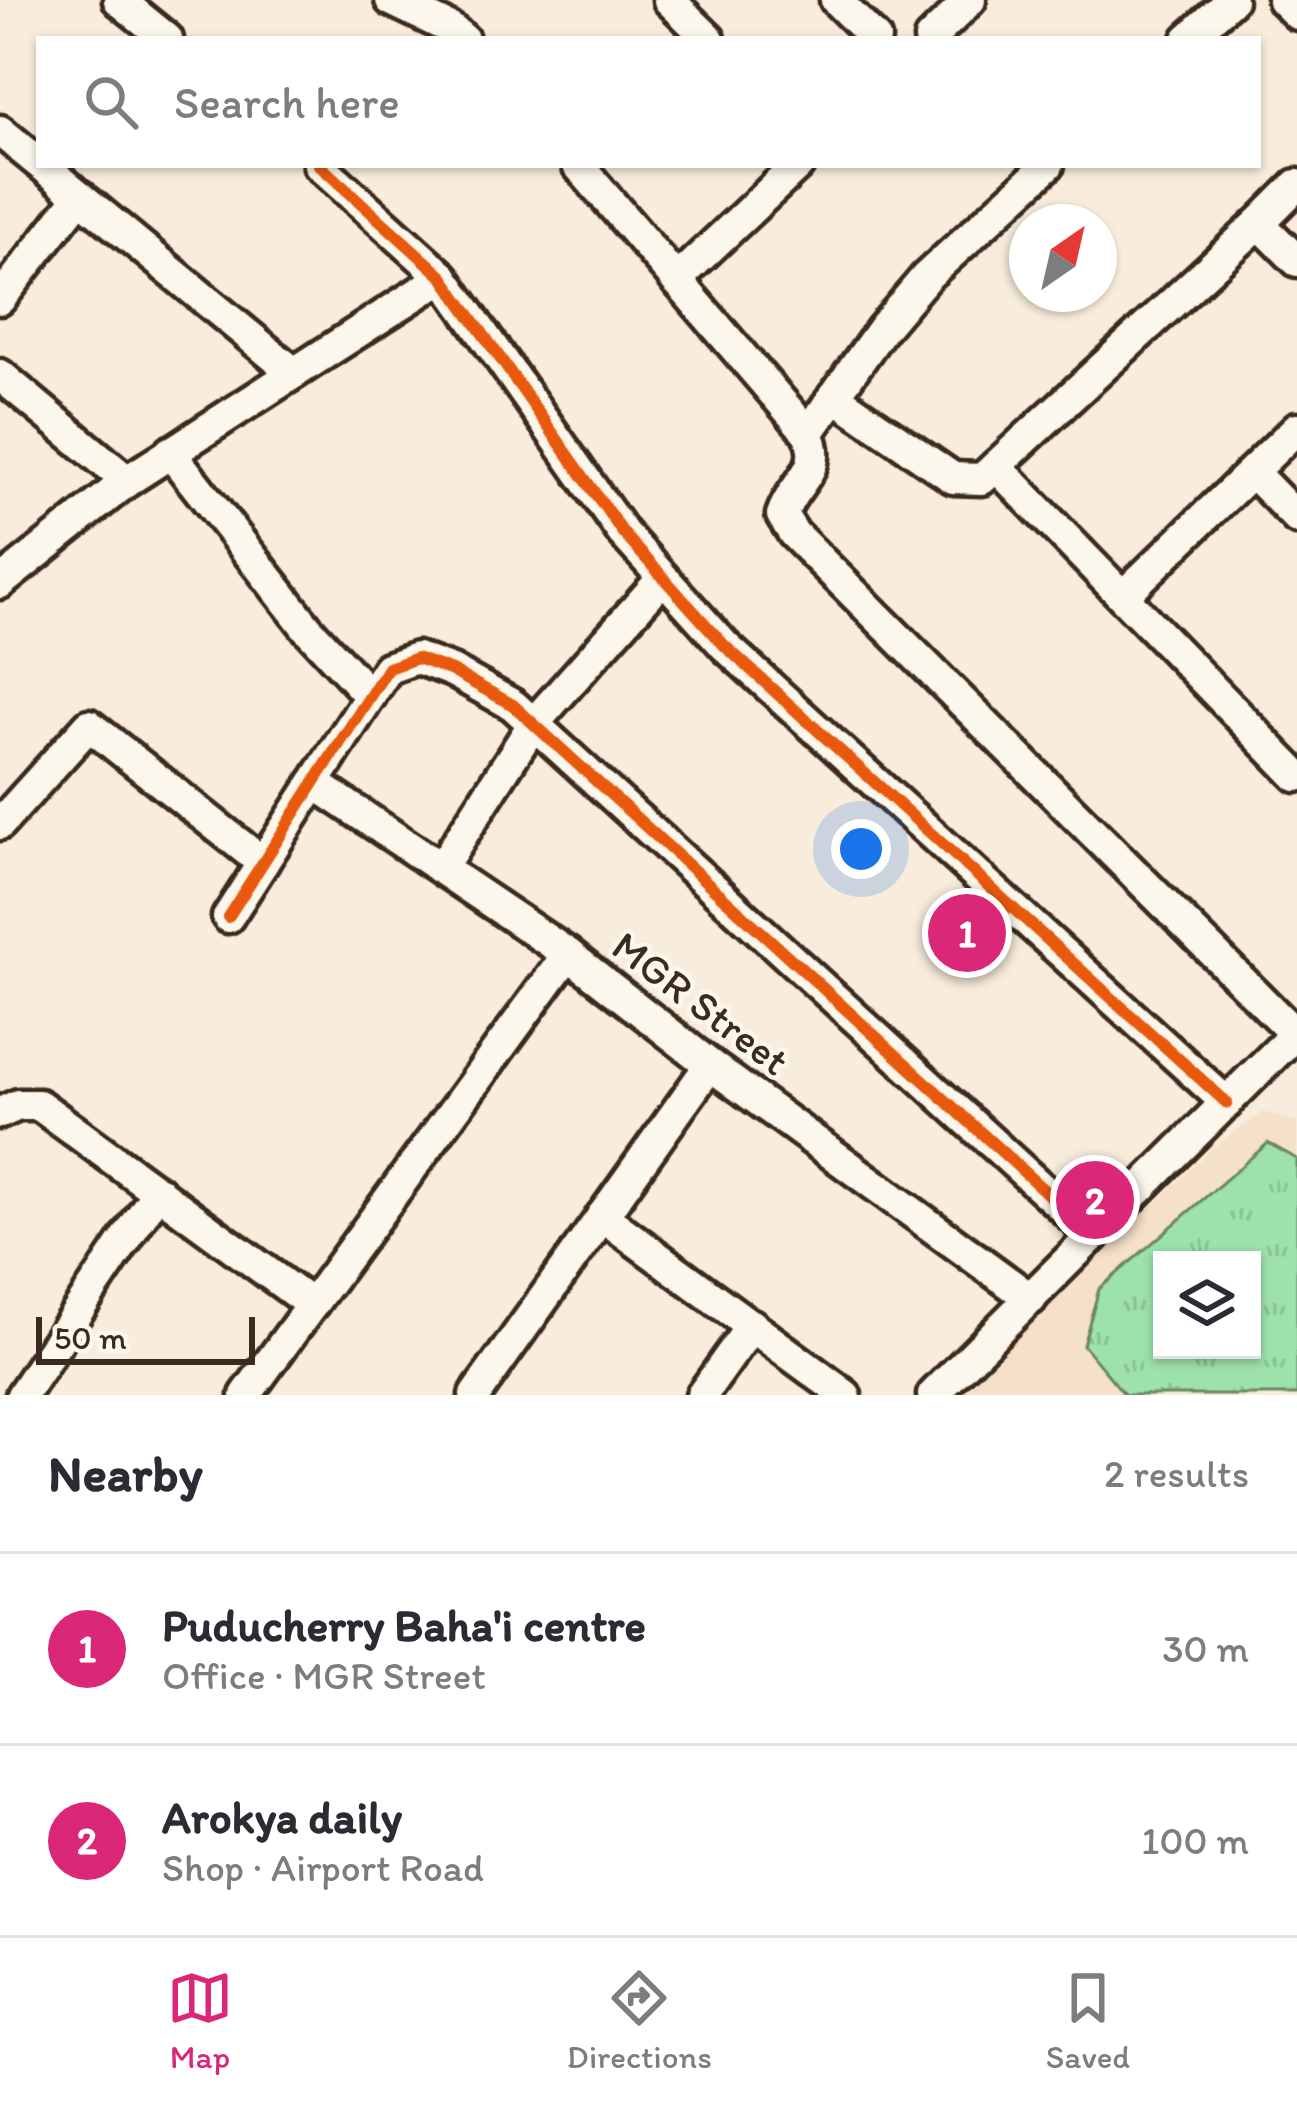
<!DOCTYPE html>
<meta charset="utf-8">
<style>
body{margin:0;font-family:Itim,sans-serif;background:#f7f7f7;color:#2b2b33}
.controls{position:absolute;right:36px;bottom:36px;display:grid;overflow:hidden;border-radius:0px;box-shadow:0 3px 9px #0004}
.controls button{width:108px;height:108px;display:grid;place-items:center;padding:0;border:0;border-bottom:3px solid #e1e1e2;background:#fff;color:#2b2b33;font:60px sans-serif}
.compass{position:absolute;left:1009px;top:204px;width:108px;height:108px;border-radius:50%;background:#fff;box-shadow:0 3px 9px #0004;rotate:34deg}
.scale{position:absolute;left:36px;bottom:30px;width:219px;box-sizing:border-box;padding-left:12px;border:6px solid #3b2a1e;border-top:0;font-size:33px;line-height:42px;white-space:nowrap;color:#3b2a1e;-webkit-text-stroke:9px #fbf7ec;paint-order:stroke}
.you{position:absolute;left:861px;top:849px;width:42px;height:42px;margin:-30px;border:9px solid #fff;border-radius:50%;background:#1a73e8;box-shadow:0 0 0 18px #1a73e833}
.badge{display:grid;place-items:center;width:78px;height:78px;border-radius:50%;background:#db2777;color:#fff;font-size:39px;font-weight:700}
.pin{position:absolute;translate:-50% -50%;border:6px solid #fff;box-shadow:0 3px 12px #0006}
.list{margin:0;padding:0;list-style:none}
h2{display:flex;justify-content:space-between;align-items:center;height:156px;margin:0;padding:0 48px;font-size:51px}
h2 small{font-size:39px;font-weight:400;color:#7c7c81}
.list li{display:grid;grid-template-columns:78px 1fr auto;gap:36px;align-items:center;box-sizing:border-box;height:192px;padding:0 48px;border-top:3px solid #e1e1e2}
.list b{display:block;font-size:45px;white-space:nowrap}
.list p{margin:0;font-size:39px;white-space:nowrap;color:#7c7c81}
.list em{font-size:39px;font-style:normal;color:#7c7c81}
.icon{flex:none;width:66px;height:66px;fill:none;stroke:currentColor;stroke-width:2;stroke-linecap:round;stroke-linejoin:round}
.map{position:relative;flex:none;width:1297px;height:1395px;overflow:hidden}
.search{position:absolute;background:#fff;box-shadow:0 3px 9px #0004;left:36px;right:36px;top:36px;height:132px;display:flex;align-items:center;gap:30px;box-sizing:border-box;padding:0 42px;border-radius:0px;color:#7c7c81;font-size:45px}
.sheet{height:540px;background:#fff}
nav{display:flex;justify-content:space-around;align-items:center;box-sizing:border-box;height:168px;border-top:3px solid #e1e1e2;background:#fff;font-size:33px;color:#7c7c81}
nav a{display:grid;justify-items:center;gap:6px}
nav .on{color:#db2777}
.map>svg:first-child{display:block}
.built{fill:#f5e1c9;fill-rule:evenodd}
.park{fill:url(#park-tufts);stroke:#6c8666;stroke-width:3;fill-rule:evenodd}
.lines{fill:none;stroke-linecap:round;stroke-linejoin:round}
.minor-casing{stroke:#3b2a1e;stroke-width:39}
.minor{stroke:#fbf7ec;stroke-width:30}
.cycleway-casing{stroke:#fbf7ec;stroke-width:20}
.cycleway{stroke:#e8590c;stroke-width:12}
.labels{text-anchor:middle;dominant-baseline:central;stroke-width:9;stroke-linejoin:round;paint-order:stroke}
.street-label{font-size:42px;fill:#3b2a1e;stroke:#fbf7ec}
</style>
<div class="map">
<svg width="1297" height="1395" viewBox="0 0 1297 1395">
<defs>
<pattern id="park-tufts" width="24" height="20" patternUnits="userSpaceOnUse" patternTransform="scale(3)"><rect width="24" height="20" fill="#9de1ad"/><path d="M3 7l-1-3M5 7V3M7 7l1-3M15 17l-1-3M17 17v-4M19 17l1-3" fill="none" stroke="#88c194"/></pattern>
</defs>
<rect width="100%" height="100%" fill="#f8eddc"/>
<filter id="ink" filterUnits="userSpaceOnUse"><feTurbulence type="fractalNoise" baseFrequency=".00833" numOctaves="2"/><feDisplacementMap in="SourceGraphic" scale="24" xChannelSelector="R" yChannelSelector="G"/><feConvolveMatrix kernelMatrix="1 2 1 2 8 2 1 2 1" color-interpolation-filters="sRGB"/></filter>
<g filter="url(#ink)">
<path class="built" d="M1263,1112L1297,1123V1395H965L982,1371L1212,1148ZM1162,1260H1252V1350H1162Z"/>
<path class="park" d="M1268,1143L1297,1159V1395H1125L1083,1345L1099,1289ZM1162,1260H1252V1350H1162Z"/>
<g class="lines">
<defs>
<g id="minor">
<polyline points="119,0 167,39"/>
<polyline points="391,0 451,29 463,39"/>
<polyline points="669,0 709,39"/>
<polyline points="836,0 875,39"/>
<polyline points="1283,0 1297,14"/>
<polyline points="930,39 970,0"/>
<polyline points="1188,39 1231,0"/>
<polyline points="0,131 39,163"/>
<polyline points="42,165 294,373"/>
<polyline points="319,165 443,277 623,533 725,646 1227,1103"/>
<path d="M578,165L808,433C826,471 793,481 782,515L794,534L1295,1034"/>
<polyline points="1259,223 1297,185"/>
<polyline points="676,280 798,165"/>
<polyline points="0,299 80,196"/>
<polyline points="0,375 127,481"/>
<polyline points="834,396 953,478 982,479 1259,223 1297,261"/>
<polyline points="808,433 882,329 926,277 1048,165"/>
<polyline points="170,452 308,629 370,696"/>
<polyline points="996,466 1297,776"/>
<polyline points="1252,472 1297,518"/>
<polyline points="0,583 127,481 443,277"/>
<polyline points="1123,596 1297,428"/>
<polyline points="314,783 568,954 710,1065 1031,1299"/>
<polyline points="0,824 89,725 263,863"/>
<polyline points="441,868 534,723 663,578"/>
<polyline points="228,917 388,668 417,658 452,671 513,705 1094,1236"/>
<polyline points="0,1113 18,1105 39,1105 312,1305"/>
<polyline points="602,1216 845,1395"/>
<polyline points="22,1395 158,1191"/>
<polyline points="246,1395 568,954"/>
<polyline points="475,1395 710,1065"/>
<polyline points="702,1395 752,1325"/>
<polyline points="933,1395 1297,1032"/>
</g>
</defs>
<use href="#minor" class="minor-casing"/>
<use href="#minor" class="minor"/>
<defs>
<g id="cycleway">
<polyline points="319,165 443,277 623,533 725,646 1227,1103"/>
<polyline points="228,917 388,668 417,658 452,671 513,705 1094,1236"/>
</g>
</defs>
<use href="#cycleway" class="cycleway-casing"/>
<use href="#cycleway" class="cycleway"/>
</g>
</g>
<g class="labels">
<g class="street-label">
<text transform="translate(701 1003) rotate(37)">MGR Street</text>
</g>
</g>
</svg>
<div class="controls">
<button><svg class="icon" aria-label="layers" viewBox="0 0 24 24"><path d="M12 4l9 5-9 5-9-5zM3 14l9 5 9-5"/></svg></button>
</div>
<svg class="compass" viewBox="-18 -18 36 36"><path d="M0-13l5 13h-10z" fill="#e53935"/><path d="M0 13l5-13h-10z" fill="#7c7c81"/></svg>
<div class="scale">50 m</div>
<div class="you"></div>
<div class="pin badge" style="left:967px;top:933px">1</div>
<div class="pin badge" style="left:1095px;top:1200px">2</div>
<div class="search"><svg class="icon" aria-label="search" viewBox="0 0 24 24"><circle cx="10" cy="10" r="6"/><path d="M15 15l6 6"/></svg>Search here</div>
</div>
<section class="sheet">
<h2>Nearby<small>2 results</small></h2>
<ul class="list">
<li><span class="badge">1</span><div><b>Puducherry Baha'i centre</b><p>Office · MGR Street</p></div><em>30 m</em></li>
<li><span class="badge">2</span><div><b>Arokya daily</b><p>Shop · Airport Road</p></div><em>100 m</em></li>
</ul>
</section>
<nav>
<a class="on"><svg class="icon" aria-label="map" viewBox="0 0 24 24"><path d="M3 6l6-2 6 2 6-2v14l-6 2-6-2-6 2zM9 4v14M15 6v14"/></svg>Map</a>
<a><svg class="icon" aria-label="directions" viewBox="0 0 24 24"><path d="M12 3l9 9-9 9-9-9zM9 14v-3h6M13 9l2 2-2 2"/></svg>Directions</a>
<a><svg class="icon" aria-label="saved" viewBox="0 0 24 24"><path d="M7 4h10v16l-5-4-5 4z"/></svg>Saved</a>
</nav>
